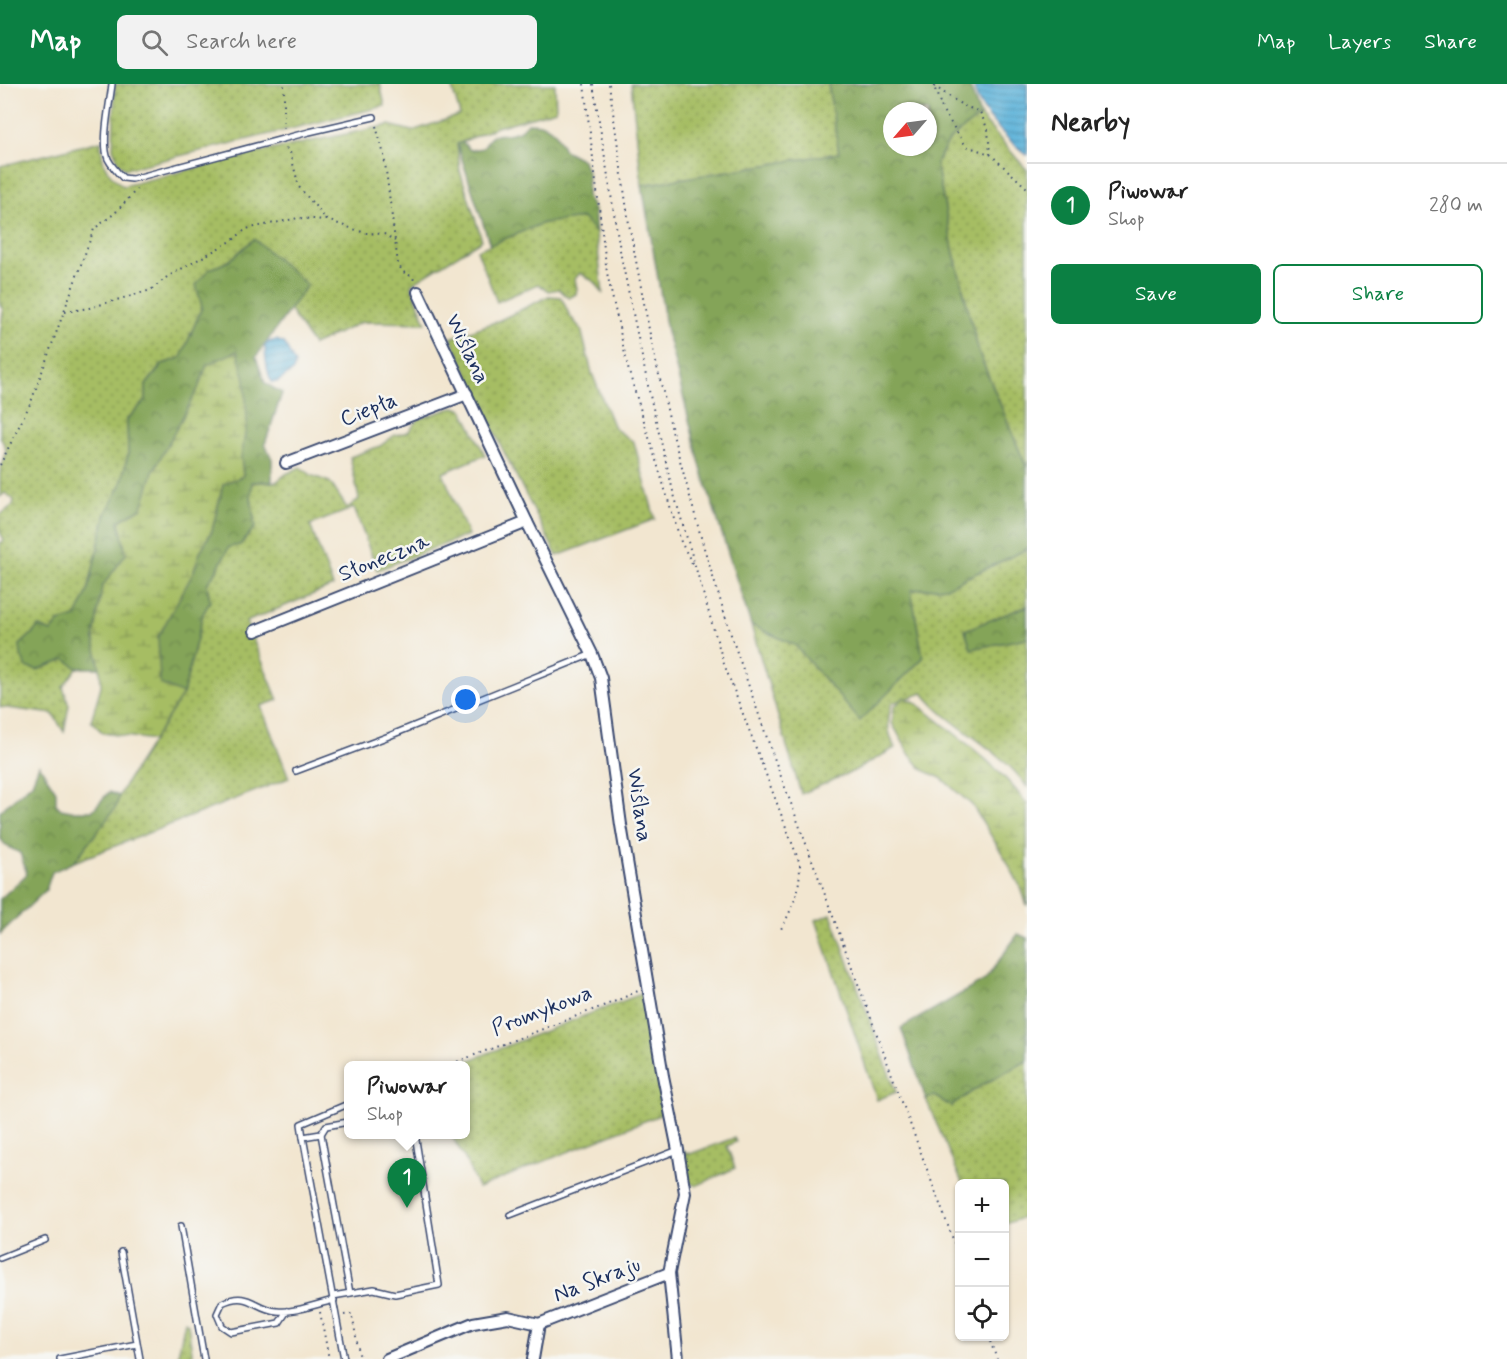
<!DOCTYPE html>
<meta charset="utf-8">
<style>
body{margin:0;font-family:Mynerve,sans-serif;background:#f2f2f2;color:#222}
.controls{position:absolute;right:18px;bottom:18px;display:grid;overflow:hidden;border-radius:9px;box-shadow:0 2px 4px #0004}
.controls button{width:54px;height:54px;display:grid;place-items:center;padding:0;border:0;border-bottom:2px solid #e0e0e0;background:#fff;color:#222;font:30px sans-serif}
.compass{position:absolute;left:883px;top:18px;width:54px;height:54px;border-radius:50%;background:#fff;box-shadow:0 2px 4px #0004;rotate:242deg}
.you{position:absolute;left:466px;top:616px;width:21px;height:21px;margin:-15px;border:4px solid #fff;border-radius:50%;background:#1a73e8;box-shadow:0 0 0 9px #1a73e833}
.badge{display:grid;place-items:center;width:39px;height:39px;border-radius:50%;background:#0b8043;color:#fff;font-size:20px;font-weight:700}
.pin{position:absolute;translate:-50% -50px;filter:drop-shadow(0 2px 3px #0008)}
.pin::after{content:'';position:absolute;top:32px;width:21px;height:18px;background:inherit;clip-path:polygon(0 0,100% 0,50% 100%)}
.popup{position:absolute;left:344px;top:977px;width:126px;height:78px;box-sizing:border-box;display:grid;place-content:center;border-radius:9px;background:#fff;filter:drop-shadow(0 2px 4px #0005);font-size:20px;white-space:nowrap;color:#767676}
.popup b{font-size:22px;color:#222}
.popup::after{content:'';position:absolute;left:50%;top:100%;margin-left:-12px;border:12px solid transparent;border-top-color:#fff}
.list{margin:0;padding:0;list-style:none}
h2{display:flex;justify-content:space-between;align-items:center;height:78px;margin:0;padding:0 24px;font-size:26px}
h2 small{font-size:20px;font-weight:400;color:#767676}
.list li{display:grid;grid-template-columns:39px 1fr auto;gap:18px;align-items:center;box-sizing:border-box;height:84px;padding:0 24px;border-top:2px solid #e0e0e0}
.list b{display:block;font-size:22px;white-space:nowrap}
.list p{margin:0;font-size:20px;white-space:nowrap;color:#767676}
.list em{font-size:20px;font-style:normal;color:#767676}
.actions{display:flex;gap:12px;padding:18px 24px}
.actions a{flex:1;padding:14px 0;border:2px solid #0b8043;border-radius:9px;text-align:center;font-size:21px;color:#0b8043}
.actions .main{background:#0b8043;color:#fff}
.icon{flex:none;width:33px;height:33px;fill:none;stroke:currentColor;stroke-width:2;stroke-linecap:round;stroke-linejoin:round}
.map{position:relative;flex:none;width:1027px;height:1275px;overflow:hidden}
header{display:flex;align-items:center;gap:36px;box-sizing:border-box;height:84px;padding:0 30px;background:#0b8043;color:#fff}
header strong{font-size:28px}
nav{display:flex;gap:33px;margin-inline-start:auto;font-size:21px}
.search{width:420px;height:54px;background:#f2f2f2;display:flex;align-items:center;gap:15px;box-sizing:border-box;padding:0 21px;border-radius:9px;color:#767676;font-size:22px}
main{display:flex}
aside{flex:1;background:#fff}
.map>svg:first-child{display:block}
.grass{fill:url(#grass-dots);stroke:#607660;stroke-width:1.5}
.forest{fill:url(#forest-crowns);stroke:#506a5c;stroke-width:1.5;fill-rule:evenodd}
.wetland{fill:url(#wetland-marsh);stroke:#607660;stroke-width:1.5}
.water{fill:url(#water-rules);stroke:#3c729c;stroke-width:1.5}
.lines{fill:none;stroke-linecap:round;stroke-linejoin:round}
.lane-casing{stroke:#3b4a6f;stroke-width:8}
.street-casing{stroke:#3b4a6f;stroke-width:14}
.path{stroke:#3b4a6f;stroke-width:2;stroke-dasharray:1.5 4.5;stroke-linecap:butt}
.lane{stroke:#fff;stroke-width:5}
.street{stroke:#fff;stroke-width:10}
.labels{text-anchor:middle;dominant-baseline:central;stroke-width:5;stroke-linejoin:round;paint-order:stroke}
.street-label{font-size:22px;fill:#1b2f5e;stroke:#f6f6f2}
</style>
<header>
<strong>Map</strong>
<div class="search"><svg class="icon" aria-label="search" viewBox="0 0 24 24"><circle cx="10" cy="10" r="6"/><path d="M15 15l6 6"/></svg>Search here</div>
<nav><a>Map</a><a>Layers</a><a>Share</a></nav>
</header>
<main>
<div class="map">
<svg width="1027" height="1275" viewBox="0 0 1027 1275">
<defs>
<pattern id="grass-dots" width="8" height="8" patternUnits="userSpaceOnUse" patternTransform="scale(1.5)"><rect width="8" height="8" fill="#a6bd63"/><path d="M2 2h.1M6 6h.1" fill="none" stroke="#869a55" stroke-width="1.8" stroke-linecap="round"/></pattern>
<pattern id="forest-crowns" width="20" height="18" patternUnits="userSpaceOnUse" patternTransform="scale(1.5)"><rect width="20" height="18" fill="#84a459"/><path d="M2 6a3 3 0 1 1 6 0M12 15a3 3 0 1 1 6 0" fill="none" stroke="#6b864d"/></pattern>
<pattern id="wetland-marsh" width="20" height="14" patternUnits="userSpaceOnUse" patternTransform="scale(1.5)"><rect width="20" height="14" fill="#a6bd63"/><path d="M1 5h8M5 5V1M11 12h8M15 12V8" fill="none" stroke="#869a55"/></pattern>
<pattern id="water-rules" width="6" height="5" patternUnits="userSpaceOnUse" patternTransform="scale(1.5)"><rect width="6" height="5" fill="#5eb4da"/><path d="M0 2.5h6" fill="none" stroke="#4d93b4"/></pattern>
</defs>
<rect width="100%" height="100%" fill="#f6f6f2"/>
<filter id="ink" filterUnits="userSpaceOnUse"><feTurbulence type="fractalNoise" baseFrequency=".0167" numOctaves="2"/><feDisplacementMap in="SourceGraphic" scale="12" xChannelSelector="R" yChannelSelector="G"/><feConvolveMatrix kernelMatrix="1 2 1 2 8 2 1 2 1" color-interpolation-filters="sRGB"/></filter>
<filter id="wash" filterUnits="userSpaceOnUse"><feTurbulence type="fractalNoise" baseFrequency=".008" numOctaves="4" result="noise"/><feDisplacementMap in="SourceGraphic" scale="24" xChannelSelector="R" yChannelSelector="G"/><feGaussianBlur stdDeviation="1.35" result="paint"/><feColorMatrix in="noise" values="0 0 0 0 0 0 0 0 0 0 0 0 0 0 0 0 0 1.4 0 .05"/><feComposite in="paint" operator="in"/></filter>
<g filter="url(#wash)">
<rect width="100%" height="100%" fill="#f2e6d0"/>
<g class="grass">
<polygon points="115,0 380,0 385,22 126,85 119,79 113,64"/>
<path d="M451,0H555L556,26L497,43L457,60L460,87L482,156L411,200L426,239L362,238L313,261L289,225L307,201L254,155L229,177L208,186L202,223L181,274L162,280L146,301V316L127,335L128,370L121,401L106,429L88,507L76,533L59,538L51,548H34L20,561L37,586L66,575L77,584L63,603L69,621L64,648L53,630L0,623V459L4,456L0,448V431L13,421L14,416L5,409L0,413V389L6,365L0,352V252L3,226L0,220V82L101,57C102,80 104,87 123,102L261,68L389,41L412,47L460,31Z"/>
<polygon points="631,0 828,0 839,69 642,101"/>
<polygon points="980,32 1027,86 1027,385 979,269 953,165 936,79 950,55"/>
<polygon points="584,134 596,149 603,210 596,199 580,189 575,195 577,205 576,210 569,214 559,205 548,207 538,200 497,218 477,166 543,139"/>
<polygon points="549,212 561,213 570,232 581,245 592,289 614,344 634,358 655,435 557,472 502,364 451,254 498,237"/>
<polygon points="455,323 463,326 485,371 443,389 468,451 377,486 354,424 310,441 333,502 246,538 278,616 261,622 289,694 74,778 116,723 119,712 127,697 183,610 203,530 210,517 207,500 217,486 229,463 255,443 251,413 252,398 276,398 286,390 300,383 313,392 330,398 347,424 359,415 350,373 380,362 395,351 408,348 419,335"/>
<path d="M1027,465V522L966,546L972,565L1027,554V703C1001,664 951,645 923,609L892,619C887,636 887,648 895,664L854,687L801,710L751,541L795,561L860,636L923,574L911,506L947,503Z"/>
<polygon points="831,830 896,1008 877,1016 816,836"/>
<polygon points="646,908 667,1028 478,1104 465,1075 451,1051 466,1050 466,982 457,981"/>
<polygon points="1027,977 1027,1132 1005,1140 1004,1100 962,1099 926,1015 934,1012 951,1022 982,1001"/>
<polygon points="734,1054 736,1058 727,1062 735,1084 696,1102 688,1098 683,1067 690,1070"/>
<polygon points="185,1237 188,1239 193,1275 177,1275"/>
</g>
<g class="forest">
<path d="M828,0H969L980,32L950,55L936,79L953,165L979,269L1027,385V465L947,503L911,506L923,574L860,637L795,561L751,541L701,384L667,248L642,101L839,69ZM892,27H928V63H892Z"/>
<path d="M528,39L543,40L555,48L564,66L583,76L588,91L587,112L594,126L596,149L583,134L543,139L490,161L457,60L463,58L470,66L483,64C495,43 499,54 516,48C520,47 525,42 528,39Z"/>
<polygon points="254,155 307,201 256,273 265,299 282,309 265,360 272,375 272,398 252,398 251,413 255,443 240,461 229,463 217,486 207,500 210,517 203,530 183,610 160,601 158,553 193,489 200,468 212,447 223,400 243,391 241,373 247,338 207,281 198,305 153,388 142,424 119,437 126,470 102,503 94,555 100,584 77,584 66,575 37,586 26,583 21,571 20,561 34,548 38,542 51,548 59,538 76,533 88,507 106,429 121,401 128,370 127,335 146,316 146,301 163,280 181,274 202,223 196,201 208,186 229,177"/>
<polygon points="1027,522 1027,554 971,565 965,546"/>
<polygon points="39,681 56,707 56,720 61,725 71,727 92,727 109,708 119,712 116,723 74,778 52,788 46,806 0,850 0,815 27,790 20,769 6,762 0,754 0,727 32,699"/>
<polygon points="1018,850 1027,854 1027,977 982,1001 951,1022 934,1012 926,1015 901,944 985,896"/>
</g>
<g class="wetland">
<polygon points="237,267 245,295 247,338 241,373 243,392 223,400 212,446 200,468 193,489 158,553 160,600 183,610 153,656 103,649 91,637 101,602 100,584 94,555 102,503 126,470 119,437 142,424 153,388 198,305 207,281"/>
<path d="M904,613L915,618C953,649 998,680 1027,720V822L1022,806L1005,774L972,721L941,694L923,686L910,671L892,639L894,623Z"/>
</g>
<g class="water">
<path d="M974,0H1027V71C1010,58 973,22 974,0Z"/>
<path d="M276,256L284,259L295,280L293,287L277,298H272C267,290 265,272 265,262L269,258Z"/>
</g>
</g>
<g filter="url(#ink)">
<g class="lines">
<defs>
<g id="lane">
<path d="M112,0C110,19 101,58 108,75C112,83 117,88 123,94L132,95L309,48L374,33"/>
<polyline points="296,687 389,652 592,570"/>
<polyline points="321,1050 350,1209"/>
<polyline points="303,1053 301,1040 348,1020"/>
<polyline points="510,1131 678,1066"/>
<polyline points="181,1142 204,1275"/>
<polyline points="121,1168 140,1275"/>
<polyline points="0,1174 45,1156"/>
<polyline points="333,1212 374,1205 395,1210 439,1201 415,1050"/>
<path d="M287,1227L279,1239L231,1248L222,1242L217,1230L222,1219C249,1206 254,1225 277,1227C295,1229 316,1220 334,1216"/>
<polyline points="60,1275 137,1260"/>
<polyline points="344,1275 303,1053 321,1050 326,1042 348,1038"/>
</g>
<g id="street">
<polyline points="418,208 527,438 592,570 601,594 621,741 663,992 678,1066 685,1109 669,1189 678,1275"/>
<polyline points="286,379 467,310"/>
<polyline points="255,547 527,438"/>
<polyline points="387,1275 473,1239 508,1233 539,1240 669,1189"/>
<polyline points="533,1275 539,1240"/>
</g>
</defs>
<use href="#lane" class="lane-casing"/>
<use href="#street" class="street-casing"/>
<g class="path">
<polyline points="584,0 607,189 629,288 681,458 694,483"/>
<path d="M593,0L621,172L651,316L673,407L724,580L800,780C800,807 794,821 781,845"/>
<polyline points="609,0 629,140 652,261 673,351 704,464 733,557 773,671 960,1174"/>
<polyline points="933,0 943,27 966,62 990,70 1027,104"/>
<polyline points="934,2 962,21 980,28 988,46 990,70"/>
<polyline points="376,42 384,71 398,180 403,188 413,193 414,197"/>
<polyline points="284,45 284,0"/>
<polyline points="286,64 290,68 299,103 327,136 365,149 384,150 395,157"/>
<polyline points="65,228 89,224 151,206 167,193 233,156 246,145 298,134 327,136"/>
<polyline points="0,381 31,318 94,145 115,129 138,104"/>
<polyline points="446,982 616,917 638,907"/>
<polyline points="320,1228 329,1275"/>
<polyline points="344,1231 352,1230 360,1275"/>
<polyline points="988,1252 997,1275"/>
</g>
<use href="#lane" class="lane"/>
<use href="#street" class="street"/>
</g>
</g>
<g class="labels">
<g class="street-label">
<text transform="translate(467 265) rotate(65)">Wiślana</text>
<text transform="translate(369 326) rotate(-21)">Ciepła</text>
<text transform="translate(384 474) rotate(-22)">Słoneczna</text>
<text transform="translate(639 721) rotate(82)">Wiślana</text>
<text transform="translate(542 927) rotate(-21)">Promykowa</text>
<text transform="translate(597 1196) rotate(-21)">Na Skraju</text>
</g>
</g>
</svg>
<div class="controls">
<button>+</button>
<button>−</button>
<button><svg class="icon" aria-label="locate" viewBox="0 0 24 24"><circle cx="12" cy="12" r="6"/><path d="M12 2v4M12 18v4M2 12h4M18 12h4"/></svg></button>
</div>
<svg class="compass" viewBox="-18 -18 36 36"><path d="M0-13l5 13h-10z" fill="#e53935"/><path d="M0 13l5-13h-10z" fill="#767676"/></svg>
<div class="you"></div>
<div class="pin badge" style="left:407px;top:1124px">1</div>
<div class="popup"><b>Piwowar</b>Shop</div>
</div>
<aside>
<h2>Nearby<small></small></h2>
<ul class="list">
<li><span class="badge">1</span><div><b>Piwowar</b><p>Shop</p></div><em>280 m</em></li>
</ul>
<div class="actions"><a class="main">Save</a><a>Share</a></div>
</aside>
</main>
